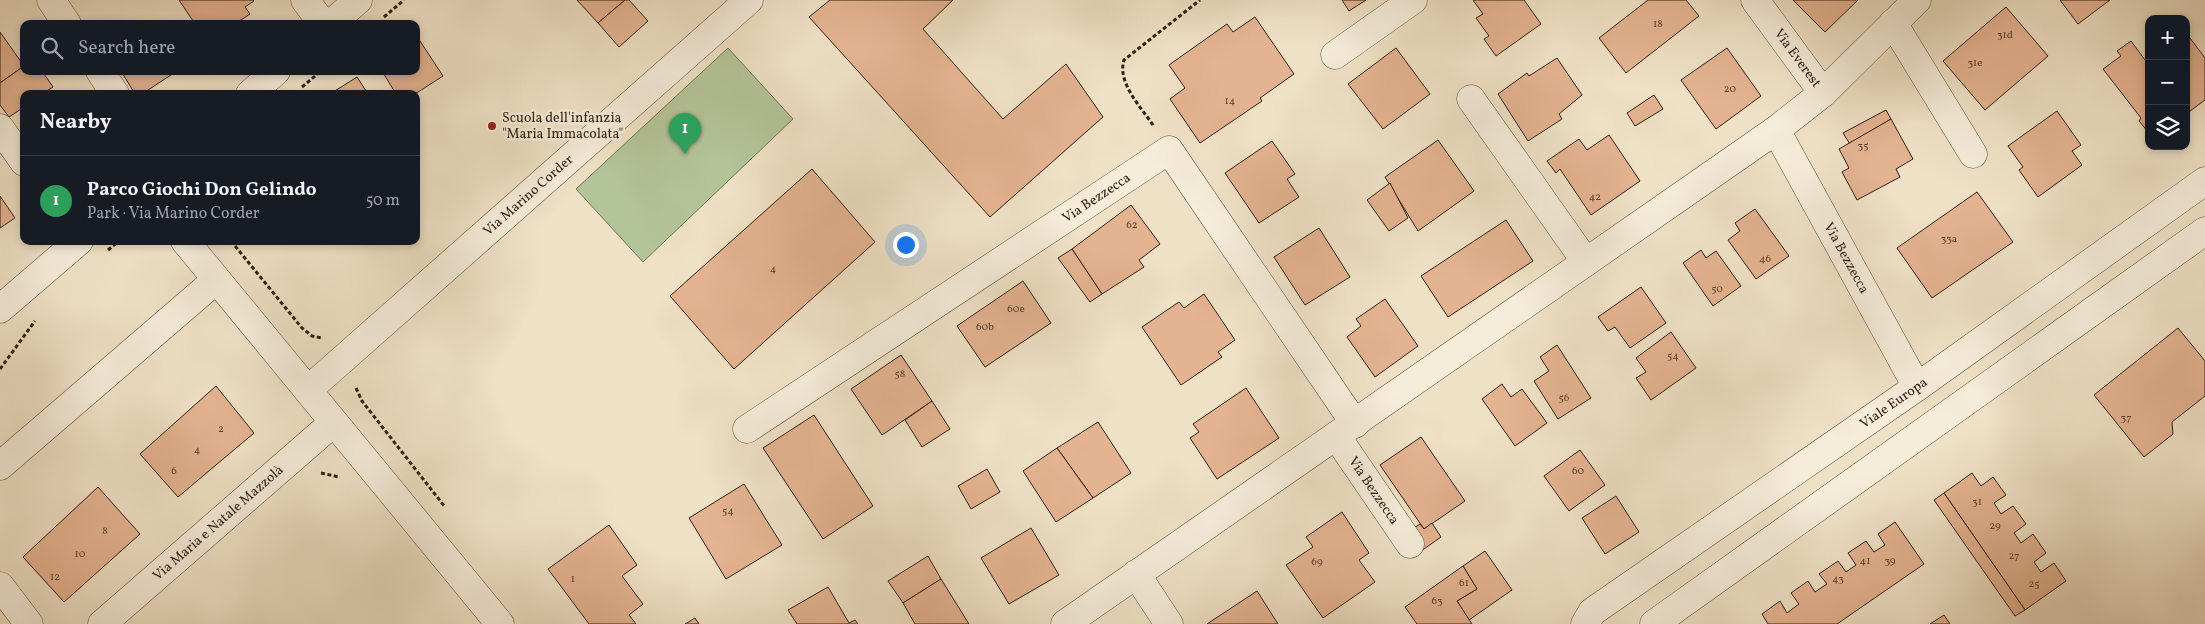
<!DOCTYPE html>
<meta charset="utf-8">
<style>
body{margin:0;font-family:Vollkorn,serif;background:#20242c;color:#f1f3f6}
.controls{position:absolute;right:15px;top:15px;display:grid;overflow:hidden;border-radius:10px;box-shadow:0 2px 8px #0003}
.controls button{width:45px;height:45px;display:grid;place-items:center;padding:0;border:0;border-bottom:1px solid #363941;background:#171b24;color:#f1f3f6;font:25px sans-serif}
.you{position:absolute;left:905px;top:244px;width:18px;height:18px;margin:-12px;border:4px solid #fff;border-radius:50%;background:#1a73e8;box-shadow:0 0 0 8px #1a73e833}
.badge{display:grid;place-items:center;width:32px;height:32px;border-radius:50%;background:#c59692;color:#fff;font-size:16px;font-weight:700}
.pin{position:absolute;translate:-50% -41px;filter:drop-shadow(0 1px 2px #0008)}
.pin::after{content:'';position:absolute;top:26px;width:18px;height:15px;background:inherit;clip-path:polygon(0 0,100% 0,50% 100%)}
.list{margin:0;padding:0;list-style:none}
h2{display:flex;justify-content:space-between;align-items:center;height:65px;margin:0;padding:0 20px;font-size:21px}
h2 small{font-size:16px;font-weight:400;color:#9ea1a6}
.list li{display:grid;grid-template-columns:32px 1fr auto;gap:15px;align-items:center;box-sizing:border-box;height:90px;padding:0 20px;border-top:1px solid #363941}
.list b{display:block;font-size:19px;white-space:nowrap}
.list p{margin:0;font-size:16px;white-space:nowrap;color:#9ea1a6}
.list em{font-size:16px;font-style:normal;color:#9ea1a6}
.icon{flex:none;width:28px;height:28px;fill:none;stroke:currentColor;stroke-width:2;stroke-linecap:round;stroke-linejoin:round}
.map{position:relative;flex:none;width:2205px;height:624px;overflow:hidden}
.search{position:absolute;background:#171b24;box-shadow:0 2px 8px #0003;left:20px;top:20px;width:400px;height:55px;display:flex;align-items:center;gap:12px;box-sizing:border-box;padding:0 18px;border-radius:10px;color:#9ea1a6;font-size:19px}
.panel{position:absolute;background:#171b24;box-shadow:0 2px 8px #0003;left:20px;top:90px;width:400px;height:155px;border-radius:10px}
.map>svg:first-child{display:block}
.green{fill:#b4c499;stroke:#727253}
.building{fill:#e4b391;stroke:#2f1f0d}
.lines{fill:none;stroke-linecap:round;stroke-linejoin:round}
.minor-casing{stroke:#5f503b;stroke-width:29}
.path{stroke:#2f1f0d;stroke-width:3;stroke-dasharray:4 2.5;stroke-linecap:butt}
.minor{stroke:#f5ecda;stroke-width:28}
.poi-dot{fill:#8f2418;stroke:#f5ecda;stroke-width:2}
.labels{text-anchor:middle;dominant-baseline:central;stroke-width:5;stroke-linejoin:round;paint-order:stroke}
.number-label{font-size:11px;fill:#5c442e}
.street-label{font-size:14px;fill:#2f1f0d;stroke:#f5ecda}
.poi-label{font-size:14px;fill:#2f1f0d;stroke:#f5ecda;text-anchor:start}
</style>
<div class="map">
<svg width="2205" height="624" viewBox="0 0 2205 624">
<rect width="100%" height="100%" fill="#efe1c6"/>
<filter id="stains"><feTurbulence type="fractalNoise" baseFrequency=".004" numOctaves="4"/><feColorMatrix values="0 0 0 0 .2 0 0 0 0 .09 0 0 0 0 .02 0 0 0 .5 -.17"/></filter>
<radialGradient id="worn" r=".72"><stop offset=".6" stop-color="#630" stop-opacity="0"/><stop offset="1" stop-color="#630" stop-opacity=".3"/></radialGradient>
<polygon class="green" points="728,48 793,119 643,262 576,189"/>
<g class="building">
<polygon points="179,0 253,0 254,1 245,7 250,14 235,24 195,24"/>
<polygon points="577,0 625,0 598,23"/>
<polygon points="625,0 629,0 648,21 619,47 598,23"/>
<polygon points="830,0 953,0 923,29 1003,119 1066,64 1103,117 990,217 809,17"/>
<polygon points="1342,0 1366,0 1349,11"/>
<polygon points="1473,0 1524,0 1541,24 1496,56 1484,39 1489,36 1476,18 1483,14"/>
<polygon points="1648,0 1686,0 1699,16 1626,73 1599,38"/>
<polygon points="1793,0 1858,0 1825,32"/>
<polygon points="2060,0 2110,0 2078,24"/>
<polygon points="2006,7 2048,56 1985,110 1943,61"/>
<polygon points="1255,17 1294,74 1260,98 1262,101 1200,143 1170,99 1185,88 1169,65 1227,24 1233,32"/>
<polygon points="0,32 24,66 0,83"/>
<polygon points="416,35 443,76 415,94 396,94 382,71 416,71"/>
<polygon points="2190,38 2205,58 2205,100 2186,114 2186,41"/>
<polygon points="2131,41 2145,60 2149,57 2149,133 2139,121 2141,118 2103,69 2121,56 2117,51"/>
<polygon points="1396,48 1430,94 1383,129 1348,84"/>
<polygon points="1727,48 1761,96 1716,129 1681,80"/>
<polygon points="1557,58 1582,95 1559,114 1562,119 1528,141 1498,94 1527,73 1529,76"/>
<polygon points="24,66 24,71 42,71 53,87 42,94 24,94 24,107 9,117 0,105 0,83"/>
<polygon points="121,71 177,71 142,94 135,94"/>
<polygon points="357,77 368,94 330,94"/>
<polygon points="1654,95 1663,109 1635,126 1627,113"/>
<polygon points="1886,110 1891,119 1850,144 1843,133"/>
<polygon points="2057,111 2081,145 2072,151 2082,165 2038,197 2019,170 2023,167 2008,146"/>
<polygon points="1891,119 1913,159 1896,169 1900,177 1857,200 1842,172 1849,168 1839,149"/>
<polygon points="1609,135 1640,181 1591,215 1560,169 1556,173 1547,161 1579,139 1587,150"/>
<polygon points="1438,140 1474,191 1418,231 1385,177"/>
<polygon points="1272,141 1295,174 1287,179 1299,197 1259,223 1225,173"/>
<polygon points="812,169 875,242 734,369 670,296"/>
<polygon points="1390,183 1408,218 1389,231 1367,200"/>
<polygon points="1977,192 2013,242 1932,298 1897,248"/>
<polygon points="0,196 15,218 0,228"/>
<polygon points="1131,205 1160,244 1139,260 1144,267 1102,294 1072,249"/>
<polygon points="1755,209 1789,256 1756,279 1728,240 1740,231 1735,223"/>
<polygon points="1506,220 1533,261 1448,317 1421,276"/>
<polygon points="1319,228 1350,277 1305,305 1274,257"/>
<polygon points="1072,249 1102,294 1090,302 1058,258"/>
<polygon points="1701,250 1706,258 1716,251 1741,286 1713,306 1683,263"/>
<polygon points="1023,281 1051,323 985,367 957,326"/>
<polygon points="1641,287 1666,323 1630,348 1615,327 1608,331 1598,317"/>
<polygon points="1204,294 1235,340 1218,352 1222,357 1181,385 1142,327 1179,302 1184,308"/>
<polygon points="1385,299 1418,346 1375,377 1347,337 1361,326 1356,319"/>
<polygon points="2178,328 2205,361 2205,396 2172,422 2173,434 2144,457 2094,395"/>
<polygon points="1671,332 1696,368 1651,400 1636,378 1646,372 1636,358"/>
<polygon points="1557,345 1591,398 1558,419 1534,381 1549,371 1540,357"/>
<polygon points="901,355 932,401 882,435 851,389"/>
<polygon points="1502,384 1511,397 1522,389 1547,423 1515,446 1482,399"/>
<polygon points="216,386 254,433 178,497 140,454"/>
<polygon points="1246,388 1279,438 1217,479 1190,438 1199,432 1193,424"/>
<polygon points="932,401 950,429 922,447 905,420"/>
<polygon points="814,415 873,506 823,539 763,448"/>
<polygon points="1098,422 1131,473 1093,498 1057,448"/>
<polygon points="1421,437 1465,501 1424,529 1380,465"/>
<polygon points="1057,448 1093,498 1056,522 1023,471"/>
<polygon points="1580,450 1605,485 1569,511 1544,476"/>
<polygon points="987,469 1000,492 971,509 958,486"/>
<polygon points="1972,473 1981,486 1993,477 2006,495 1994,503 2001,514 2013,506 2026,524 2014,533 2021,543 2033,534 2046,553 2034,562 2041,572 2054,563 2066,581 2025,610 1944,493"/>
<polygon points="744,484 782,545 726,579 689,518"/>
<polygon points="98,487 140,534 64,602 23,557"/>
<polygon points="1944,493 2025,610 2015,616 1934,500"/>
<polygon points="1616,496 1639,532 1605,554 1582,518"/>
<polygon points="1342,512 1369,553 1359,560 1375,582 1323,618 1286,565 1313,547 1306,537"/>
<polygon points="1895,522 1924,564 1837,624 1768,624 1762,614 1780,601 1787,613 1799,604 1791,593 1808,581 1815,592 1827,584 1819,574 1838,561 1846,572 1856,565 1848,553 1866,541 1874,552 1885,545 1878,534"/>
<polygon points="1432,523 1441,537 1421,551 1408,532 1420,524 1424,529"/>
<polygon points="609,525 637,565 622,576 643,604 629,615 636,624 589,624 548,569"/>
<polygon points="1031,528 1059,575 1009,604 981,558"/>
<polygon points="1485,551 1512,590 1469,620 1457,601 1477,589 1463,566"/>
<polygon points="928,556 941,579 903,603 888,581"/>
<polygon points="1463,566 1477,589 1457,601 1472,624 1417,624 1405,607"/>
<polygon points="941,579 969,624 915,624 903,603"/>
<polygon points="828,587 849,623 855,620 858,624 797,624 788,610"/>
<polygon points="1257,591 1278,624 1207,624"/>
<polygon points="1944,615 1950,624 1930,624"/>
<polygon points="695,618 699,624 685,624"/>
</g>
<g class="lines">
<defs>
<g id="minor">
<polyline points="51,0 67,24"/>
<polyline points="305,0 323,24"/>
<path id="s1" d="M1755,0L1823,93"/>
<polyline points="1893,23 1973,154"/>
<polyline points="331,24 358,0"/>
<polyline points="1335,55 1413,0"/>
<polyline points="100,71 115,94"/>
<polyline points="250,94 276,71"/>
<polyline points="1471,99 1586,262"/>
<polyline points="0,128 24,162"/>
<path id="s2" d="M1776,130L1917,387"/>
<polyline points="185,241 500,624"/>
<polyline points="0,309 79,241"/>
<path id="s3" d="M308,390L749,0"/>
<path id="s4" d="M747,429L1169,150L1355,424"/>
<path id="s5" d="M1337,437L1410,544"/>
<polyline points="0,466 216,280"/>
<polyline points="1136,574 1169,624"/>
<polyline points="0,586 29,624"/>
<path id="s6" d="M102,624L333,423"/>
<polyline points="1065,624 1776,130 1823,93 1917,0"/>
<path id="s7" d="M1585,624L1592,612L1917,387L2205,181"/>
<polyline points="1654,624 2205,231"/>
</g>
</defs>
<use href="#minor" class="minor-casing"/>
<g class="path">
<polyline points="384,17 404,0"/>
<polyline points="302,87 321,71"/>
<path d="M1153,125C1141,107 1117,83 1124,60L1200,0"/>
<polyline points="231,241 302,328 312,336 322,338"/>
<polyline points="108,250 119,241"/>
<polyline points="0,369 35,321"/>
<polyline points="356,388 362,401 445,507"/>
<polyline points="321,473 339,477"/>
</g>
<use href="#minor" class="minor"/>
</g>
<circle class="poi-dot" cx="492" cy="126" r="5"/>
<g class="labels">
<g class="number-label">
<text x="1658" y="24">18</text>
<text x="2005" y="35">31d</text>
<text x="1975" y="63">31e</text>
<text x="1730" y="89">20</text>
<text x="1230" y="101">14</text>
<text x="1863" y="146">35</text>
<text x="1595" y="197">42</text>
<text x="1132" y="225">62</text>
<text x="1949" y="239">33a</text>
<text x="1765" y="259">46</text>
<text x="773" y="269">4</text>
<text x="1717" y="289">50</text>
<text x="1016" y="309">60e</text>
<text x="985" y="327">60b</text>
<text x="1673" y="356">54</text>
<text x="900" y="374">58</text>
<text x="1564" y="398">56</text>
<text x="2126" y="418">37</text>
<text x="221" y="429">2</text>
<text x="197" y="450">4</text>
<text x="174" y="471">6</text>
<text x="1578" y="471">60</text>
<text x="1977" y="502">31</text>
<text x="728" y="511">54</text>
<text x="1995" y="526">29</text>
<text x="105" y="531">8</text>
<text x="80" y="554">10</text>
<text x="2014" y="556">27</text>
<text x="1865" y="561">41</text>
<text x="1890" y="561">39</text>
<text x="1317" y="562">69</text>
<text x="55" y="577">12</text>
<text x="573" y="579">1</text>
<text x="1838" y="579">43</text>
<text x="1464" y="583">61</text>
<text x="2034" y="584">25</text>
<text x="1437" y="601">63</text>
</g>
<g class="street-label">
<text stroke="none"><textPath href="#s1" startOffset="72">Via Everest</textPath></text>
<text stroke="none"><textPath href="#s3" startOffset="294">Via Marino Corder</textPath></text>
<text stroke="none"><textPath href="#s4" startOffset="419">Via Bezzecca</textPath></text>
<text stroke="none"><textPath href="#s2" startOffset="146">Via Bezzecca</textPath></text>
<text stroke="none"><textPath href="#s7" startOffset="381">Viale Europa</textPath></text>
<text stroke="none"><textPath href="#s5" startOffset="65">Via Bezzecca</textPath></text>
<text stroke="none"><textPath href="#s6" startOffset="154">Via Maria e Natale Mazzolà</textPath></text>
</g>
<g class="poi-label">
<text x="502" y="118">Scuola dell'infanzia<tspan x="502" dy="16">"Maria Immacolata"</tspan></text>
</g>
</g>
<rect width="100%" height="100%" filter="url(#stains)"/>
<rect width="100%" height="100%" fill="url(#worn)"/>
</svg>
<div class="controls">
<button>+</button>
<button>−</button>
<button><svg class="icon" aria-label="layers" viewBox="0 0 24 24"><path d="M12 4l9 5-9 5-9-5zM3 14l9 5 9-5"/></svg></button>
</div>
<div class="you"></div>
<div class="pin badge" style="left:685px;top:154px;background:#2e9e5b">1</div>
<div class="search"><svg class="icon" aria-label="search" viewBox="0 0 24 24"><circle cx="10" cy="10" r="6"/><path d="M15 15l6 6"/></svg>Search here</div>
<section class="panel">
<h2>Nearby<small></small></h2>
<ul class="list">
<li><span class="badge" style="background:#2e9e5b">1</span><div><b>Parco Giochi Don Gelindo</b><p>Park · Via Marino Corder</p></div><em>50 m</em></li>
</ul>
</section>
</div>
